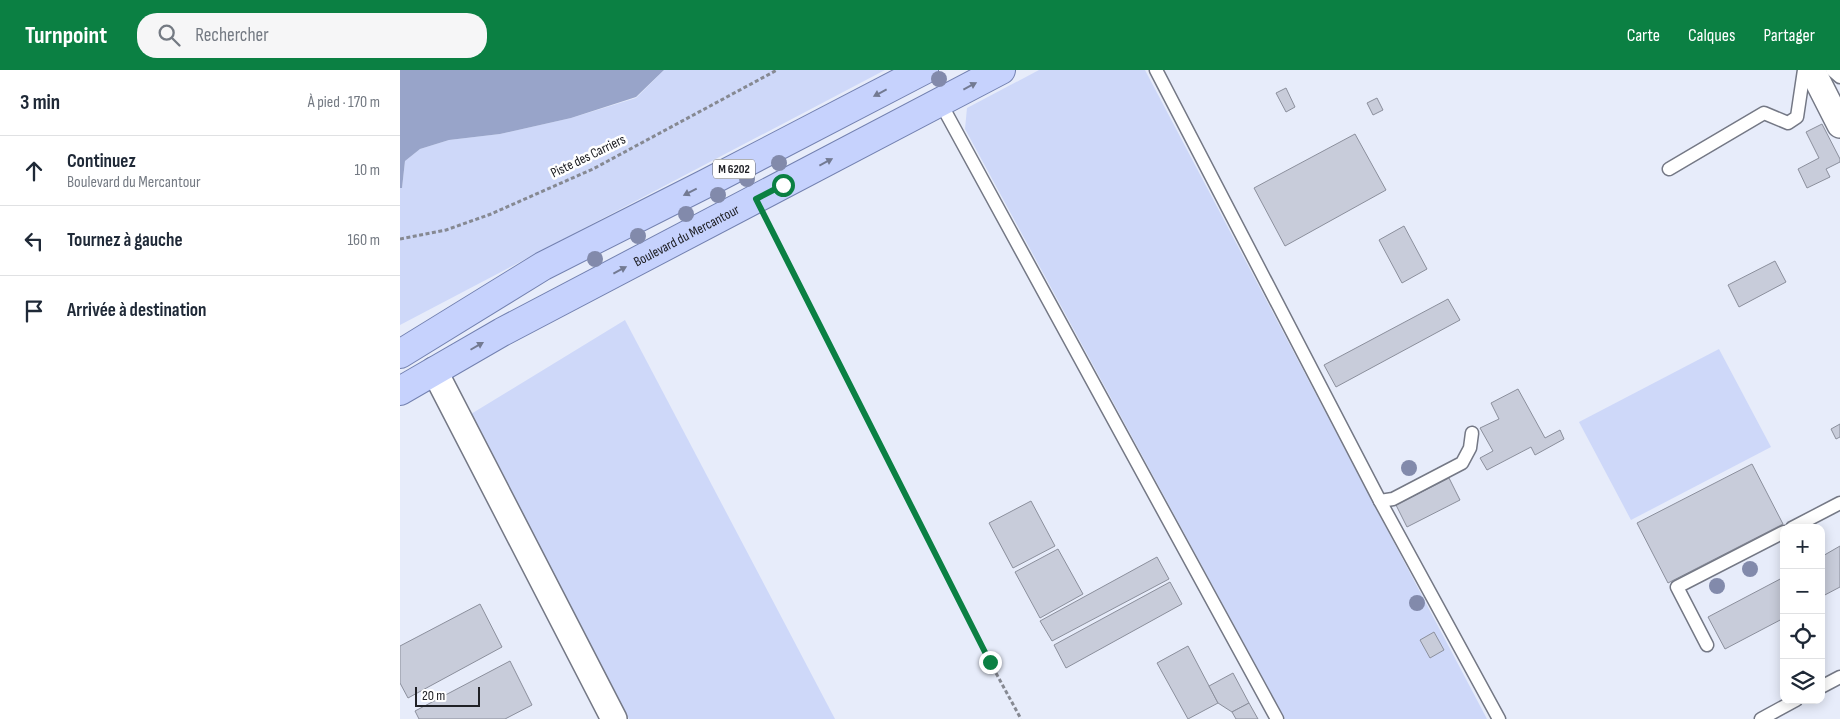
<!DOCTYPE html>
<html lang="fr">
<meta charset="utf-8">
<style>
body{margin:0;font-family:"Sofia Sans Condensed",sans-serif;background:#f6f6f7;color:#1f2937}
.controls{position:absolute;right:15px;bottom:15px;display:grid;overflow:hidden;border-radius:10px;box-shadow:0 2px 12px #0003}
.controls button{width:45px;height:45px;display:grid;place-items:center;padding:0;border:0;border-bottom:1px solid #e0e1e3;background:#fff;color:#1f2937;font:25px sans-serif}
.scale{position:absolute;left:15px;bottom:12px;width:65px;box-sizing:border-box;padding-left:5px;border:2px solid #202126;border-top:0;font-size:14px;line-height:18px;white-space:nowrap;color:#202126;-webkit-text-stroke:4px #fff;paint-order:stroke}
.stop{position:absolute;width:15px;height:15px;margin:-11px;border:4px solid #0b8043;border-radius:50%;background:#fff}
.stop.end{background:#0b8043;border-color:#fff;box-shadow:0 1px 5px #0008}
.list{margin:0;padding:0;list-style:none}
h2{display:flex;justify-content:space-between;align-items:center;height:65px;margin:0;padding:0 20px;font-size:21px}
h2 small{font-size:16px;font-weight:400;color:#747a83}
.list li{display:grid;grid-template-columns:32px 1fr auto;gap:15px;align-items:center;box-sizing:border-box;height:70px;padding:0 20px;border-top:1px solid #e0e1e3}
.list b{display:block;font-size:19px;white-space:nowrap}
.list p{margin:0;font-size:16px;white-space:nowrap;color:#747a83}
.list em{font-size:16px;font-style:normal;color:#747a83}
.icon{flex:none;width:28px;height:28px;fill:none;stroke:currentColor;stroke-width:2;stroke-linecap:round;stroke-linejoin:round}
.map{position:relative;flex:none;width:1440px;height:649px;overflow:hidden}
header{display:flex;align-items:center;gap:30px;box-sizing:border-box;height:70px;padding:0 25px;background:#0b8043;color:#fff}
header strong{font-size:24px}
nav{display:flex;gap:28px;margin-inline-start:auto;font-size:18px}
.search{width:350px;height:45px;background:#f6f6f7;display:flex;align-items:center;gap:12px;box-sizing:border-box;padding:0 18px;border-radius:20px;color:#747a83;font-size:19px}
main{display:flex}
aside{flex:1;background:#fff}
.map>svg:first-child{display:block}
.green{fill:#ced8f9}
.water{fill:#98a4c9}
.building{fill:#c8ccda;stroke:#8b8f9c}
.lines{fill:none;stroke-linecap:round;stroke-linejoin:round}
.service-casing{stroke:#747885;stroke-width:15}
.minor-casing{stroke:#747885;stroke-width:28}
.primary-casing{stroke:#7381b0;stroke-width:30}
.path{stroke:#868992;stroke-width:3;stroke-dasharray:4 2.5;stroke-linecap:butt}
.service{stroke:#fff;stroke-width:12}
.minor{stroke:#fff;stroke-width:25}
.primary{stroke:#c6d2fd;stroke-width:28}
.tree{fill:#828aab}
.oneway{fill:#737a92}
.route{stroke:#0b8043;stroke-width:6}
.labels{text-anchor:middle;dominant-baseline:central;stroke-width:5;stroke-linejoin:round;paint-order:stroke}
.shield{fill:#fff;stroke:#636467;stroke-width:1}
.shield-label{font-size:12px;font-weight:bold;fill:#202126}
.street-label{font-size:14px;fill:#202126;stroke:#fff}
</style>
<header>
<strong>Turnpoint</strong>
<div class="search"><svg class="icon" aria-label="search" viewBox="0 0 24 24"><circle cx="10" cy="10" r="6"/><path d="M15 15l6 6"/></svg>Rechercher</div>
<nav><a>Carte</a><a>Calques</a><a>Partager</a></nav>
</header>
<main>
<aside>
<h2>3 min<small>À pied · 170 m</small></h2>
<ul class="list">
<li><svg class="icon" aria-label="ahead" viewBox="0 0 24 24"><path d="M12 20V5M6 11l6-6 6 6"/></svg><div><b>Continuez</b><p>Boulevard du Mercantour</p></div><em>10 m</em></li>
<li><svg class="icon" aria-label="left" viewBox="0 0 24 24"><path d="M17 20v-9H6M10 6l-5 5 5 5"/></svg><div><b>Tournez à gauche</b></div><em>160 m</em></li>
<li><svg class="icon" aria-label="arrive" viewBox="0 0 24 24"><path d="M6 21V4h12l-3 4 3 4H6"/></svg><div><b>Arrivée à destination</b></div></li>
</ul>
</aside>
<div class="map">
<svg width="1440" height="649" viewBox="0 0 1440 649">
<rect width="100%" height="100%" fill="#e7ecfa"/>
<g class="green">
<polygon points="264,0 485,0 0,255 0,118 2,118 5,91 20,79 49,70 100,64 171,48 236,28"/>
<polygon points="639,0 745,0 1087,649 885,649 565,59 567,38"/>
<polygon points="225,250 435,649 229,649 71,344"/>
<polygon points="1319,279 1371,377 1231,450 1179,352"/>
</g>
<polygon class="water" points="0,0 264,0 236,27 171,48 100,64 49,70 20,79 5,91 2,118 0,118"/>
<g class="building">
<polygon points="886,18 895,37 886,42 876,23"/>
<polygon points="977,28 983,40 973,45 967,33"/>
<polygon points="1422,54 1440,89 1440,92 1426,99 1430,107 1407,118 1398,99 1419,88 1406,62"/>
<polygon points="955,64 986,120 885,176 854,118"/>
<polygon points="1004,156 1027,199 1002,213 979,170"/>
<polygon points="1375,191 1386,212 1339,237 1328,215"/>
<polygon points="1048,229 1060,250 936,317 924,295"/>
<polygon points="1118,319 1145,368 1160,360 1164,369 1135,385 1131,377 1087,400 1080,388 1093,381 1080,358 1099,349 1091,333"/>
<polygon points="1440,354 1440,367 1436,369 1431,359"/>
<polygon points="1352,394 1383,454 1268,513 1237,453"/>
<polygon points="1049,408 1060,430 1007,457 996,435"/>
<polygon points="631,431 655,476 613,498 589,453"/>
<polygon points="1440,476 1440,517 1421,527 1421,487"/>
<polygon points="658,479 683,524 640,548 615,502"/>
<polygon points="757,487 769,509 652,571 640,551"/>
<polygon points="1384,507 1384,548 1325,579 1308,547"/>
<polygon points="770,512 782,534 666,598 654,575"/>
<polygon points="80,534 102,577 8,628 0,613 0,576"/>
<polygon points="1034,562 1044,580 1030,588 1020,570"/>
<polygon points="788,576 818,633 788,649 757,593"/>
<polygon points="110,591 132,635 105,649 19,649 15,641"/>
<polygon points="833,603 849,633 832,642 818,633 809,616"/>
<polygon points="849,633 858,649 836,649 832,642"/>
</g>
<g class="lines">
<defs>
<g id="service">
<polyline points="756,0 980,431 1099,649"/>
<polyline points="1432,0 1440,7"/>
<polyline points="540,32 877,649"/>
<polyline points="1269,99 1364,43 1388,53 1397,47 1404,0"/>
<polyline points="980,431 993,429 1062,393 1070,378 1072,363"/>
<polyline points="1392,458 1440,433"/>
<polyline points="1307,575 1277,517 1384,462"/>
<polyline points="1421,617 1440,607"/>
<polyline points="1361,649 1396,630"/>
</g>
<g id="minor">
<polyline points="1412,0 1440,55"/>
<polyline points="34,300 214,649"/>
</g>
<g id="primary">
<polyline points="0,284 143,196 305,114 524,0"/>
<path id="s1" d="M0,321L102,262L601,0"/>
</g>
</defs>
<use href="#service" class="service-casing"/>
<use href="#minor" class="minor-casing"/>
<use href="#primary" class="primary-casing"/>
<g class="path">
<polyline points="367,151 590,592 621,649"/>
<polyline points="0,169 46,160 91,144 193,99 377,0"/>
</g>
<use href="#service" class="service"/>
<use href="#minor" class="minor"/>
<use href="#primary" class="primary"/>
</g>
<g class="tree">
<circle cx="539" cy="9" r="8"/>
<circle cx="379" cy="93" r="8"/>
<circle cx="347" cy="109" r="8"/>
<circle cx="318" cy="125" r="8"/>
<circle cx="286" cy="144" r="8"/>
<circle cx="238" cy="166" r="8"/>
<circle cx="195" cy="189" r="8"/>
<circle cx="1009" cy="398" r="8"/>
<circle cx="1350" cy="499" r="8"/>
<circle cx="1317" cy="516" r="8"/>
<circle cx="1017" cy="533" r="8"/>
</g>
<defs><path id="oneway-solid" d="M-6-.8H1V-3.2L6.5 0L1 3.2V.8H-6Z" transform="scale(1.25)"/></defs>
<g class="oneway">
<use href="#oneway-solid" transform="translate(570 16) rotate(-28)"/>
<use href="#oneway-solid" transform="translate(480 23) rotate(152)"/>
<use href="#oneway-solid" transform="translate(426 92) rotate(-28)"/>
<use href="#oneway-solid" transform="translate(290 122) rotate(153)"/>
<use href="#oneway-solid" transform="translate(220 200) rotate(-28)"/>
<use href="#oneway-solid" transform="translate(77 276) rotate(-30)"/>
</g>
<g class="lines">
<polyline class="route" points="383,115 356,129 590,592"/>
</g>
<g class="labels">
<rect class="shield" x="313" y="89.5" width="42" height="19" rx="4"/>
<g class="shield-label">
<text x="334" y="99">M 6202</text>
</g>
<g class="street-label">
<text transform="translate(188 86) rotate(-26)">Piste des Carriers</text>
<text stroke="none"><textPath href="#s1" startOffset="326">Boulevard du Mercantour</textPath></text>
</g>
</g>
</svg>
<div class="controls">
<button>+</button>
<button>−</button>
<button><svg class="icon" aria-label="locate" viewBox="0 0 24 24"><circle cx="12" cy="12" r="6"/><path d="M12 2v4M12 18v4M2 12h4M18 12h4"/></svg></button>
<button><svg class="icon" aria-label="layers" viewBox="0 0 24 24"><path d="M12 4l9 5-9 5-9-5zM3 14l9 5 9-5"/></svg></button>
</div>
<div class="scale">20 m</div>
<div class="stop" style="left:383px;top:115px"></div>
<div class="stop end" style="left:590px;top:592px"></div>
</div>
</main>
